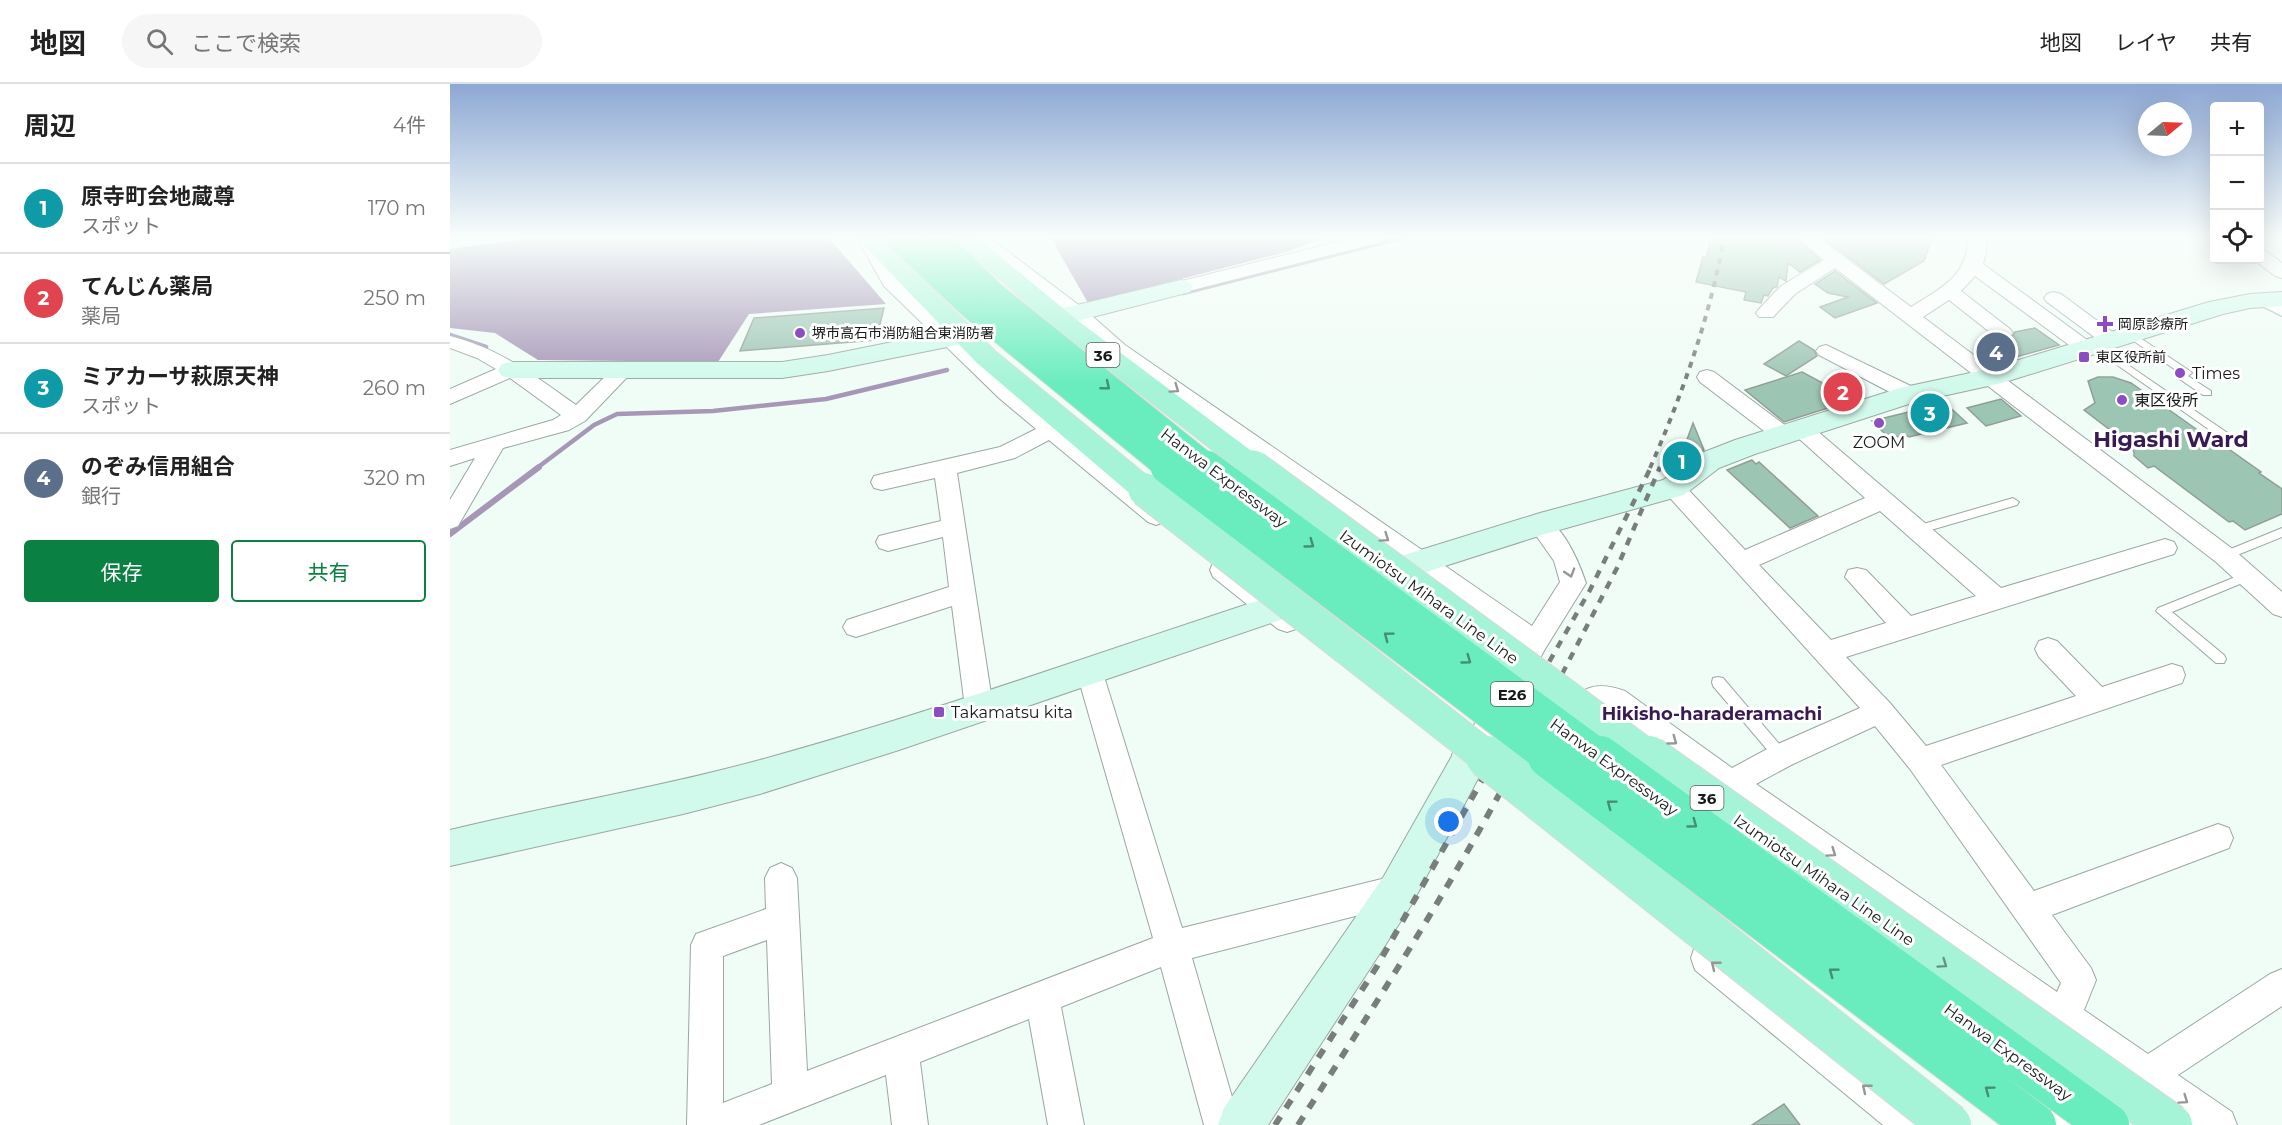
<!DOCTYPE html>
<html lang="ja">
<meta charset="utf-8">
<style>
body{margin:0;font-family:Montserrat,"Noto Sans JP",sans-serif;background:#f6f6f6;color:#222}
.controls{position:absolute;right:18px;top:18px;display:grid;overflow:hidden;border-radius:6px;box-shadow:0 6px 24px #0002}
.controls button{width:54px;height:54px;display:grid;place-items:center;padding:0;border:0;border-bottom:2px solid #e0e0e0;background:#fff;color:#222;font:30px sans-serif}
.compass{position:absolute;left:1688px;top:18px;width:54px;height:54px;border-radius:50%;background:#fff;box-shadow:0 6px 24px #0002;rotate:71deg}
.you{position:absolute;left:999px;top:738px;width:21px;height:21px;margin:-15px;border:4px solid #fff;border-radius:50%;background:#1a73e8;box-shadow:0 0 0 9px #1a73e833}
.badge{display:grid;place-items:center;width:39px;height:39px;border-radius:50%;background:#0b8043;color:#fff;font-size:20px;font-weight:700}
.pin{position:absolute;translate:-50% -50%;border:3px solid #fff;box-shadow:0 2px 6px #0006}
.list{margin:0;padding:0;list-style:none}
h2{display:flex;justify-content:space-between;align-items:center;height:78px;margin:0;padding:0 24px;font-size:26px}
h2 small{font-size:20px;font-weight:400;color:#767676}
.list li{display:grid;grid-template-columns:39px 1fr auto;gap:18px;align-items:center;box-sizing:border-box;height:90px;padding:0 24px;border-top:2px solid #e0e0e0}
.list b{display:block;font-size:22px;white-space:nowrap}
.list p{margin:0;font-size:20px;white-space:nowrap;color:#767676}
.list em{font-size:20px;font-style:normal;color:#767676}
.actions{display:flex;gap:12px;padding:18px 24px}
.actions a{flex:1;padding:14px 0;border:2px solid #0b8043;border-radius:6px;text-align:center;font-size:21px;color:#0b8043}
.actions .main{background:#0b8043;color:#fff}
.icon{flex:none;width:33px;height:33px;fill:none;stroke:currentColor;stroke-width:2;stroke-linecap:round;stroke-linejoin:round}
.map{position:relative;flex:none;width:1832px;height:1041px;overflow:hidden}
header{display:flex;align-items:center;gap:36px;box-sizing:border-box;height:84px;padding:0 30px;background:#fff;border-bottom:2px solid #e0e0e0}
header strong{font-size:28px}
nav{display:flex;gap:33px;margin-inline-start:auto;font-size:21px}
.search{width:420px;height:54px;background:#f6f6f6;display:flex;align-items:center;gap:15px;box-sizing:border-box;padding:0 21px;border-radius:33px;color:#767676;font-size:22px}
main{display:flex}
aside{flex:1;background:#fff}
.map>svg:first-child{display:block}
.water{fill:#a697b7}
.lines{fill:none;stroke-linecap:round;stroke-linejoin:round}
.stream-far1{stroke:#a697b7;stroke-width:4.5}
.stream{stroke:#a697b7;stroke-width:6}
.building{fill:#9dc5b4;stroke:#929d97;stroke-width:1.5}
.lane-casing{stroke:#9ca7a2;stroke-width:2}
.street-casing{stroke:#9ca7a2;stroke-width:2}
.secondary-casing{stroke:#9ca7a2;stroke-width:2}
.primary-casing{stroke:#dadada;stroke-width:2}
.lane{fill:#fff;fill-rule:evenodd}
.street{fill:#fff;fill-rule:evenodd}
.secondary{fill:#d2faec;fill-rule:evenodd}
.primary{fill:#a5f4d8;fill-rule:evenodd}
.rail-far2{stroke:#777e7b;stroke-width:4;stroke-dasharray:6 6;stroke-linecap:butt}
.rail-far1{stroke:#777e7b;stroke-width:4.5;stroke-dasharray:8 8;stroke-linecap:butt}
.rail{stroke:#777e7b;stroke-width:6;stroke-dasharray:10 10;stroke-linecap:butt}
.primary-bridge-far2-casing{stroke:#dadada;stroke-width:28;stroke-linecap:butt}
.primary-bridge-far1-casing{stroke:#dadada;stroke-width:35;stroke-linecap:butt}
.primary-bridge-casing{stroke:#dadada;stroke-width:44;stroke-linecap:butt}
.highway-bridge-far2-casing{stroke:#dadada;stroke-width:28;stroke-linecap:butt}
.highway-bridge-far1-casing{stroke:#dadada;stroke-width:35;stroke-linecap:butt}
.highway-bridge-casing{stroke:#dadada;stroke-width:44;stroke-linecap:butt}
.primary-bridge-far2{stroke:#a5f4d8;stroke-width:26}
.primary-bridge-far1{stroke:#a5f4d8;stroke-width:33}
.primary-bridge{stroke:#a5f4d8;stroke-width:42}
.highway-bridge-far2{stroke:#69edbe;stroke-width:26}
.highway-bridge-far1{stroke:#69edbe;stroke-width:33}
.highway-bridge{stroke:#69edbe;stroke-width:42}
.oneway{stroke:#448e73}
.oneway2{stroke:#969897}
.oneway3{stroke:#659282}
.poi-dot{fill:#8b4dc2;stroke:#fff;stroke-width:2}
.labels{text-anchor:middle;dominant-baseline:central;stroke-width:6;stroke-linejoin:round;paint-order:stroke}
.far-poi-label{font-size:14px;fill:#161a18;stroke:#fff;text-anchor:start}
.shield{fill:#fff;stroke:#5c5f5d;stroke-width:1.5}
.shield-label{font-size:15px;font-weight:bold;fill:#161a18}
.poi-label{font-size:16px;fill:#161a18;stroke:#fff;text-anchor:start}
.street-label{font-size:16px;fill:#161a18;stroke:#fff}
.neighbourhood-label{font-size:18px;font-weight:bold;fill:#391b54;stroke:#fff}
.district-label{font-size:22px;font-weight:bold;fill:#391b54;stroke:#fff}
</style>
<header>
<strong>地図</strong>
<div class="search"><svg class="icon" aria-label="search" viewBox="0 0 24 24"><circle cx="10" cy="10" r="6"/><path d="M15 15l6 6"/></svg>ここで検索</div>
<nav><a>地図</a><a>レイヤ</a><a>共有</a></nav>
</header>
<main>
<aside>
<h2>周辺<small>4件</small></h2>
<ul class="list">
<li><span class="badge" style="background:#0f9aa8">1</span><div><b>原寺町会地蔵尊</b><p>スポット</p></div><em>170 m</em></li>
<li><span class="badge" style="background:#e0444e">2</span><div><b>てんじん薬局</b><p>薬局</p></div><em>250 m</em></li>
<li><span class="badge" style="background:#0f9aa8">3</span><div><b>ミアカーサ萩原天神</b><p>スポット</p></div><em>260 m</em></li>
<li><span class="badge" style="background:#5c6f8a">4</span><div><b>のぞみ信用組合</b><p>銀行</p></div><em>320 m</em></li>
</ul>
<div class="actions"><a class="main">保存</a><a>共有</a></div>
</aside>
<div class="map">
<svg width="1832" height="1041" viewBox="0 0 1832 1041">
<rect width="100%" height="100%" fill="#f0fcf6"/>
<g class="water">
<polygon points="83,154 379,154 436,220 299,230 268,278 88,276 45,249 0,244 0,165"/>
<polygon points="601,154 873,154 836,168 638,219"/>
</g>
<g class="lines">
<g class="stream-far1">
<polyline points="733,209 951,154"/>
<polyline points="0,251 36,263"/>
<polyline points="87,384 144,341 167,330 263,327 376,315 497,286"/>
</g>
<polyline class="stream" points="0,450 89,383"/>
</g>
<g class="building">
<polygon points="1261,154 1346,154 1370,176 1350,188 1338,179 1336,197 1329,193 1327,203 1323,204 1318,212 1314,211 1311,219 1294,216 1296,208 1246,198 1253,173 1256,174"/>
<polygon points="1373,154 1482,154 1474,177 1434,200"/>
<polygon points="1385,187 1427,219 1385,234 1370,223 1398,213 1378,209 1365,200"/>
<polygon points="434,224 426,256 290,267 304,234"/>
<polygon points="1585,244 1609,261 1555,276 1531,257 1544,254 1560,255 1565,248"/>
<polygon points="1349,257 1364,266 1367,272 1336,292 1314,280"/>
<polygon points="1352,288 1382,304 1379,306 1386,310 1386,318 1381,323 1334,338 1295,306"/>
<polygon points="1648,293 1663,293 1681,299 1756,352 1763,357 1766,356 1811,388 1809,389 1832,405 1832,430 1795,446 1783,437 1779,438 1704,382 1698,384 1684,372 1684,368 1677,359 1634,326 1645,319 1638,297"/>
<polygon points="1551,315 1571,332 1536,342 1517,324"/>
<polygon points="1495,319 1517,339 1459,353 1456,351 1447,353 1443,349 1436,351 1422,337"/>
<polygon points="1243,339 1254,366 1227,383"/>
<polygon points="1302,376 1306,380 1309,378 1368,432 1340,444 1277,386"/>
<polygon points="1334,1020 1350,1041 1302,1041"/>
</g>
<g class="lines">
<defs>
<g id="lane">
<polygon points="1681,248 1740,287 1742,289 1738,292 1761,307 1761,311 1753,311 1728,294 1726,292 1730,289 1678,253 1678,249"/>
<polygon points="1646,259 1782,352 1783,354 1782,356 1774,356 1643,264 1641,262"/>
<polygon points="1563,414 1569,418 1567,421 1467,450 1461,446 1463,443"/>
<polygon points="1832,444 1832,453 1775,476 1769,472 1771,469"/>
<polygon points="1798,488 1804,492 1802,495 1722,528 1774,571 1776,575 1774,579 1766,579 1706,527 1708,524"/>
<polygon points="1268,593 1273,594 1336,668 1338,672 1336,676 1331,678 1326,676 1263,602 1262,598 1263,594"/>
</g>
<g id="street">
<polygon points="407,154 425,154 449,195 505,251 563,304 714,426 718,432 714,438 706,441 698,438 599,356 565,374 507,389 543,623 539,631 529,635 519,631 515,623 502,522 406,553 397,550 393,543 397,536 499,503 493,453 438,467 429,464 426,458 429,452 491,437 485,394 432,406 424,404 421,398 424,392 432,390 550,363 586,345 549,314 434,202"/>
<path d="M520,154H540L634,225L675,261L1082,542L1110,498L1104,477L1078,440L1082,434C1108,426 1129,478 1136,499L1095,565L1030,683C1016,688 1008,684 1002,671L1006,662L1013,660L1071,561L661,269L620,233Z"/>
<polygon points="903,154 934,154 931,158 731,209 724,207 722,203 724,199"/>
<path d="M1348,154H1369L1461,223C1489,205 1518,193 1518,154H1536V168L1533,180L1644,261L1647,265L1644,269L1637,271L1630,269L1525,192L1511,207L1560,245L1563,249L1560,253H1546L1499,216L1473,233L1784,466L1832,508V533L1823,530L1766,478L1385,184L1345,210L1323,233H1309L1306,229L1309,225L1331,202L1374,176Z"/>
<polygon points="1810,166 1816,167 1832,179 1832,194 1825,192 1804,176 1810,176"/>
<polygon points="1604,208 1611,210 1669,253 1672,257 1669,261 1655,261 1597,218 1594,214 1597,210"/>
<polygon points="1815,210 1832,218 1832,232 1808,220 1805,216 1808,212"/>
<path d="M0,252C49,264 85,292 126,321L166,282L173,280L180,282L183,287L135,337L119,346L53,364L8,442L0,445V416L25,374L0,382V366L103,336L111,331L60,294L0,320V305L46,285L27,274L0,264Z"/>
<polygon points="1376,261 1467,305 1471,310 1467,315 1460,317 1453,315 1369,271 1366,267 1369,263"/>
<path d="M1257,286L1264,288L1340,345L1343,340L1351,338L1359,340L1551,504L1715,455L1724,458L1727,464L1724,470L1396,573L1440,619L1476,662L1626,612L1589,573L1585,565L1589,557L1598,554L1607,557L1652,603L1722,580L1732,583L1735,591L1732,599L1491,681L1584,807L1768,740L1779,744L1783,754L1779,764L1602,831L1641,884L1646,896L1634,926L1698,970L1820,890L1832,885V922L1728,991L1782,1028L1787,1041H1738L1697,1012L1685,1017L1672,1012L1667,999L1670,992L1271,708L1158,625H1149C1135,638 1138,656 1114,647L1110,639C1125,607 1139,594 1175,607L1282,684L1321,663L1410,624L1211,404L1215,398L1223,396L1231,398L1295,466L1415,414L1345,351L1342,356L1334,358L1326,356L1250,298L1247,293L1250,288ZM1430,427L1526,512L1461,532L1416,486L1407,484L1398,486L1395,493L1436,539L1381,556L1309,481ZM1425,642L1460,685L1611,899L1607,908L1306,700L1341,681Z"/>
<polygon points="772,477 781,479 846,531 850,538 846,545 837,548 828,545 763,493 760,486 763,479"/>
<path d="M639,575L648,578L652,586L732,844L948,791L959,795L964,806L959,817L948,821L742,874L790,1041H754L711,883L611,923L634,1041H598L579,935L470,978L478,1041H442L436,991L309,1041H237L241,861L246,850L316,825L315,794L320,784L331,779L342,784L347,794L357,987L703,854L626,586L630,578ZM317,856L322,1000L273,1019V872Z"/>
<polygon points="1257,858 1269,862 1474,1028 1479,1041 1433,1041 1245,886 1241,874 1245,862"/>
<polygon points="1648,1002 1661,1007 1666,1020 1661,1033 1647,1041 1594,1041 1599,1028"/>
</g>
<g id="secondary">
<polygon points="731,196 740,198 743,203 740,208 627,237 378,287 332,294 61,294 52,292 48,286 52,280 61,278 332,278 378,271 627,221"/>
<polygon points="1832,208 1832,222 1800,224 1773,230 1552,299 1465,318 1305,370 1269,384 1234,411 1095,450 920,506 909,503 904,494 909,485 1090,429 1213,396 1249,370 1285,356 1450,304 1539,285 1759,218 1800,210"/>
<path d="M862,499L874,503L878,512L874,521L449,666L310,710L233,730L0,782V746C103,721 208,704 310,676C496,625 678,558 862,499Z"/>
<polygon points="1020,658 1033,663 1039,674 1033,685 962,820 818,1041 768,1041 774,1024 934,792 1007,663"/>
</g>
<g id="primary">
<polygon points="407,154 432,154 545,267 706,399 710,406 706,413 695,417 684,413 527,279"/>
<polygon points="502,154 528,154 627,236 808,372 813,379 808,386 798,389 788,386 609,247"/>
</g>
</defs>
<use href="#lane" class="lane-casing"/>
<use href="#street" class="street-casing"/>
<use href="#secondary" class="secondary-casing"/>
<use href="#primary" class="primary-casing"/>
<use href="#lane" class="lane"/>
<use href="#street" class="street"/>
<use href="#secondary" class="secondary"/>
<use href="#primary" class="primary"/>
<path class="rail-far2" d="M1200,384C1232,311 1260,233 1274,154"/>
<g class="rail-far1">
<polyline points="1044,675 1140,506 1201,383"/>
<polyline points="1068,675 1167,484 1210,383"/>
</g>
<g class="rail">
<polyline points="825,1041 926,884 1045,673"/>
<path d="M848,1041C925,921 1003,800 1069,673"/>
</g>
<defs>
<polyline id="primary-bridge-far2" points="798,379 805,384"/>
<g id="primary-bridge-far1">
<polyline points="803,383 1201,675"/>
<polyline points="695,406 1039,675"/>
</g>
<g id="primary-bridge">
<polyline points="1037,673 1500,1041"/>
<polyline points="1199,673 1721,1041"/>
</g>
<g id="highway-bridge-far2">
<polyline points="449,154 524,224 719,384"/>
<polyline points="485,154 543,211 758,384"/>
</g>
<g id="highway-bridge-far1">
<polyline points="717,383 1101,675"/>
<polyline points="756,383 1153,675"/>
</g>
<g id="highway-bridge">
<polyline points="1099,673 1585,1041"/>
<polyline points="1150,673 1658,1041"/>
</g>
</defs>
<use href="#primary-bridge-far2" class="primary-bridge-far2-casing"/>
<use href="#primary-bridge-far1" class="primary-bridge-far1-casing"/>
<use href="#primary-bridge" class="primary-bridge-casing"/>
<use href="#highway-bridge-far2" class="highway-bridge-far2-casing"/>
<use href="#highway-bridge-far1" class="highway-bridge-far1-casing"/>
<use href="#highway-bridge" class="highway-bridge-casing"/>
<use href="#primary-bridge-far2" class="primary-bridge-far2"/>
<use href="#primary-bridge-far1" class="primary-bridge-far1"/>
<use href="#primary-bridge" class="primary-bridge"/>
<use href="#highway-bridge-far2" class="highway-bridge-far2"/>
<use href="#highway-bridge-far1" class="highway-bridge-far1"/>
<use href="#highway-bridge" class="highway-bridge"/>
</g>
<defs><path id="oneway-chevron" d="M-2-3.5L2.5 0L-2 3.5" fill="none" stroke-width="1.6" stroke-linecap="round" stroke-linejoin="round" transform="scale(1.5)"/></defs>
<g class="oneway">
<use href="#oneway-chevron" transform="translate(656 302) rotate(39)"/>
<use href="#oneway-chevron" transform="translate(860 460) rotate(36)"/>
<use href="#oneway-chevron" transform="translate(938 552) rotate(-143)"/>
<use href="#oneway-chevron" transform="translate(1017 576) rotate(36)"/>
<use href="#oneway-chevron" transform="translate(1161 720) rotate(-143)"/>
<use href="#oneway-chevron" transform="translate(1243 740) rotate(36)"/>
<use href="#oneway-chevron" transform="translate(1383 888) rotate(-143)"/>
<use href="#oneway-chevron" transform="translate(1539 1006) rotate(-143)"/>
</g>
<g class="oneway2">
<use href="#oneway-chevron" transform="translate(725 305) rotate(35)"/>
<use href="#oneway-chevron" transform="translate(935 454) rotate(35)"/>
<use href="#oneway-chevron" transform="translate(1120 489) rotate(73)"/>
<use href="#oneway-chevron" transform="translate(1223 657) rotate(36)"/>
<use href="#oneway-chevron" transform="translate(1382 769) rotate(35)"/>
<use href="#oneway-chevron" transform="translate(1265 881) rotate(-141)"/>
<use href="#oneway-chevron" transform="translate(1416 1004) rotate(-141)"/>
<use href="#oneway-chevron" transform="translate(1734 1016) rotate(35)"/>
</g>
<use class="oneway3" href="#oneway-chevron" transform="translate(1493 880) rotate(35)"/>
<linearGradient id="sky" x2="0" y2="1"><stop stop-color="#8da8d4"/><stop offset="0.51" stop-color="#f8fefb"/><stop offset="1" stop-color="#f8fefb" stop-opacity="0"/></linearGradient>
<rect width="1832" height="300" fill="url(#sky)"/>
<g class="poi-dot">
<path d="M1652 231h6v6h6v6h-6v6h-6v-6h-6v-6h6z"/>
<circle cx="350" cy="249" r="6"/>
<rect x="1628" y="267" width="12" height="12" rx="3"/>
<circle cx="1730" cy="289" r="6"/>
<circle cx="1672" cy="316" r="6"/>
<circle cx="1429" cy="339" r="6"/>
<rect x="483" y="622" width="12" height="12" rx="3"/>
</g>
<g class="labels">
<g class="far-poi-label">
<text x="1668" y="240">岡原診療所</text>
<text x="362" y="249">堺市高石市消防組合東消防署</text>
<text x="1646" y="273">東区役所前</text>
</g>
<g class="shield">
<rect x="636.5" y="259" width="33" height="24" rx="4.5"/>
<rect x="1041" y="598" width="42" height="24" rx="4.5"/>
<rect x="1240.5" y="702" width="33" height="24" rx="4.5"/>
</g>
<g class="shield-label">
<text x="653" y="271">36</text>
<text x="1062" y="610">E26</text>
<text x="1257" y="714">36</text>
</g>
<g class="poi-label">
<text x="1742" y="289">Times</text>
<text x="1684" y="316">東区役所</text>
<text x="1429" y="358" text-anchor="middle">ZOOM</text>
<text x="501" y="628">Takamatsu kita</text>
</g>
<g class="street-label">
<text transform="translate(774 394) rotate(37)">Hanwa Expressway</text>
<text transform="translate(979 513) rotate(36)">Izumiotsu Mihara Line Line</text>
<text transform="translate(1164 683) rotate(36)">Hanwa Expressway</text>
<text transform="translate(1374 796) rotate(35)">Izumiotsu Mihara Line Line</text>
<text transform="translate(1558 968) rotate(36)">Hanwa Expressway</text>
</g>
<g class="neighbourhood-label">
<text x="1262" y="630">Hikisho-haraderamachi</text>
</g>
<g class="district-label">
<text x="1721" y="355">Higashi Ward</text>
</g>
</g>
</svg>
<div class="controls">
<button>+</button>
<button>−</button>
<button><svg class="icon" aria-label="locate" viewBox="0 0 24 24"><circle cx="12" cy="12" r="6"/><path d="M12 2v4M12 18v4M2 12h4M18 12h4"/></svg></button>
</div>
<svg class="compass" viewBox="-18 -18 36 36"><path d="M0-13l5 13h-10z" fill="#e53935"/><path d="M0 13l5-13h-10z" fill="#767676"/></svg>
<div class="you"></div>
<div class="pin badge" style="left:1232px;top:377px;background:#0f9aa8">1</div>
<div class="pin badge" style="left:1393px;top:308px;background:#e0444e">2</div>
<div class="pin badge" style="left:1480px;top:329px;background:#0f9aa8">3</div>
<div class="pin badge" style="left:1546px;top:268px;background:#5c6f8a">4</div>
</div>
</main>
